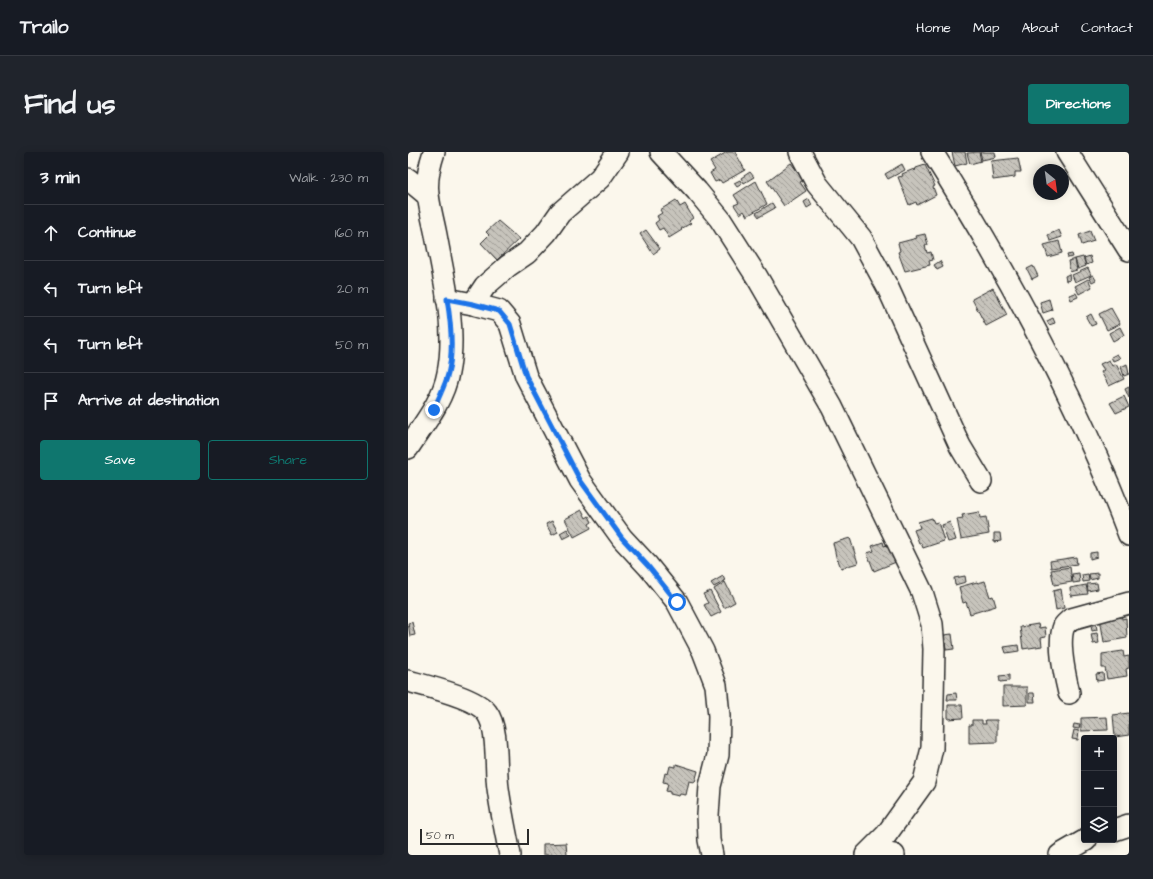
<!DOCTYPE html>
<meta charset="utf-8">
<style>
body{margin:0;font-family:"Architects Daughter",sans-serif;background:#20242c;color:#f1f3f6}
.controls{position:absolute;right:12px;bottom:12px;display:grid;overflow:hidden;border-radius:4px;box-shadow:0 2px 10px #0003}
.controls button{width:36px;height:36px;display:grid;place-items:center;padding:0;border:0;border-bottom:1px solid #363941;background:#171b24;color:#f1f3f6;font:20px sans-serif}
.compass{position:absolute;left:625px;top:12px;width:36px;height:36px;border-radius:50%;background:#171b24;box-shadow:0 2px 10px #0003;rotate:151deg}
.scale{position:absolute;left:12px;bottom:10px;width:109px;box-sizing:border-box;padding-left:4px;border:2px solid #2b2b2b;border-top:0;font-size:11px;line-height:14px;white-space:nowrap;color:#2b2b2b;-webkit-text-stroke:3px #fbf7ec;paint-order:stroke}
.stop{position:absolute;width:12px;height:12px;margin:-9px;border:3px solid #1a73e8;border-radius:50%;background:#fff}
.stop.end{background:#1a73e8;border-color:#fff;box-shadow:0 1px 4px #0008}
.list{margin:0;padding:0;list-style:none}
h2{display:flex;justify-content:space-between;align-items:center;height:52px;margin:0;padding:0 16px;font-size:17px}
h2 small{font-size:13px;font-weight:400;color:#9ea1a6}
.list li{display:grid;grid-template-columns:26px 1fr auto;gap:12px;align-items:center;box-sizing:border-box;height:56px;padding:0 16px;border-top:1px solid #363941}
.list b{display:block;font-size:15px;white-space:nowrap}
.list em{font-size:13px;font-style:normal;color:#9ea1a6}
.actions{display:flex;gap:8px;padding:12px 16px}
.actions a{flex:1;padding:9px 0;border:1px solid #0f766e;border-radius:4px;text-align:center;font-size:14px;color:#0f766e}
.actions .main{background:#0f766e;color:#fff}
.icon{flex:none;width:22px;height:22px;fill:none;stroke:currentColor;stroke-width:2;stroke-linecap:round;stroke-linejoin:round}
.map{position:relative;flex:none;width:721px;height:703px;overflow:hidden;border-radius:4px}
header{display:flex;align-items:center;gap:24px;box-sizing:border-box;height:56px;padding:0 20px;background:#171b24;border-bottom:1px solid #363941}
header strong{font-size:19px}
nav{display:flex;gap:22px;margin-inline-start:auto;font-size:14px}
.intro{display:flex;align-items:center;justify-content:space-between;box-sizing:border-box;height:96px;padding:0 24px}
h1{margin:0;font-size:28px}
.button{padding:10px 18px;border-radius:4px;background:#0f766e;color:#fff;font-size:14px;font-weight:700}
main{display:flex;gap:24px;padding:0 24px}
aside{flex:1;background:#171b24;border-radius:4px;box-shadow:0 2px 10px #0003}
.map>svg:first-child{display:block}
.building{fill:url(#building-back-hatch);stroke:#2b2b2b}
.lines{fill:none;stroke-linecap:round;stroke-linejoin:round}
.minor-casing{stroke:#2b2b2b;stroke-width:24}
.minor{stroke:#fbf7ec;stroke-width:21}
.route{stroke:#1a73e8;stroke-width:5}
</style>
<header>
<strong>Trailo</strong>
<nav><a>Home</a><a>Map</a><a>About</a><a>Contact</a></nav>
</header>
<div class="intro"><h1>Find us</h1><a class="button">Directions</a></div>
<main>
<aside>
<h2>3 min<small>Walk · 230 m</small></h2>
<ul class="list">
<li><svg class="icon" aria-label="ahead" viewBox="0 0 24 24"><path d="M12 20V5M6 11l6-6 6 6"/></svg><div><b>Continue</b></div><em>160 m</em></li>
<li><svg class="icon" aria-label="left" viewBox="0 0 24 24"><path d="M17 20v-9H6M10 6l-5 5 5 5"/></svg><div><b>Turn left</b></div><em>20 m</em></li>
<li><svg class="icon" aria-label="left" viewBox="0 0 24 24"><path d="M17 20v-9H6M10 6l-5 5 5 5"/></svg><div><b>Turn left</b></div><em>50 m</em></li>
<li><svg class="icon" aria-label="arrive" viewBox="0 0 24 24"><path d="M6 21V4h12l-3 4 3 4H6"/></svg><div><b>Arrive at destination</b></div></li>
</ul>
<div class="actions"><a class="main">Save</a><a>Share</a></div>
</aside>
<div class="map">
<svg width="721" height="703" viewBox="0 0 721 703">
<defs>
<pattern id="building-back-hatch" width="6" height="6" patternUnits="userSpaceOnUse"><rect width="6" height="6" fill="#c7c4bc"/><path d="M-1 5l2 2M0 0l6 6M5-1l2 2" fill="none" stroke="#a29f99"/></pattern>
</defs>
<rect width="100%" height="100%" fill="#fbf7ec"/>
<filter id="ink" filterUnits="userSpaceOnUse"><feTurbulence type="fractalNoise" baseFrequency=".025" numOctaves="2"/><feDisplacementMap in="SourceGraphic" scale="8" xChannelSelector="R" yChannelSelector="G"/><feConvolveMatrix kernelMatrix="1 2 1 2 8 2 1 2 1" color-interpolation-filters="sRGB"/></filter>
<g filter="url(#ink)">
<g class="building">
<polygon points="319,0 327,0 337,18 314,31 312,28 307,30 302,21 307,18 302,10"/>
<polygon points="544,0 557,0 559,11 547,14"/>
<polygon points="571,0 573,9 562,12 559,1"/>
<polygon points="572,0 587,0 588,5 574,8"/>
<polygon points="610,6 613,20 607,20 607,25 585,28 583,9"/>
<polygon points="383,11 396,28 392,30 398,39 376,54 359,29"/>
<polygon points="494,12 497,18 480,27 477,22"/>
<polygon points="517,13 527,34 525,35 528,43 509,53 508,50 501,53 490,25 495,24 494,22 506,17 507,19 508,16"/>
<polygon points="342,20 346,25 336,31 333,26"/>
<polygon points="332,28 334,32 329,35 326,31"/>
<polygon points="348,29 359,52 339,64 336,59 332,62 326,53 331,51 326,43"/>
<polygon points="401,47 404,53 399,56 396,50"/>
<polygon points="268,48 272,55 277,52 285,66 281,69 283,71 273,77 274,78 261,86 255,76 251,78 247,71 251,68 249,64 254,61 252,58"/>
<polygon points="364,51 367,56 351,65 348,61"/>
<polygon points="90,69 111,87 89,108 73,91 81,83 78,80"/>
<polygon points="238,78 252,97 245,102 232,82"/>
<polygon points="651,78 654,85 642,89 640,83"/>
<polygon points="682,79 686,89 674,93 671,83"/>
<polygon points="517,82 520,93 517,93 519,101 523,100 525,108 521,109 522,113 497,119 490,100 492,99 490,91 509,86 508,84"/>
<polygon points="651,89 654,101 640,105 636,93"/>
<polygon points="664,102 665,105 660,106 659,103"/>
<polygon points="682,104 684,111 678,113 676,106"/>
<polygon points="675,105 678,114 670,117 667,107"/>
<polygon points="667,107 669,118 662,120 660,109"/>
<polygon points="532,109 535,115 529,118 526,113"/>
<polygon points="625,114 630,124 624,127 619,117"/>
<polygon points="680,116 683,123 667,130 664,123"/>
<polygon points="661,122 662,128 658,129 657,124"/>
<polygon points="685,123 688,128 684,130 681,125"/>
<polygon points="680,127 684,135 671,142 667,134"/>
<polygon points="585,136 599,163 578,174 564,147"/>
<polygon points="668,141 670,145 663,148 661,143"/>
<polygon points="641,147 644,158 635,161 632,150"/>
<polygon points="703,156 712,172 699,178 691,162"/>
<polygon points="683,162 688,172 683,174 678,165"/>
<polygon points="645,166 647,171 641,173 639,169"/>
<polygon points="712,175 716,183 705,189 701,181"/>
<polygon points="709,202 712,206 705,209 703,205"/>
<polygon points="701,208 704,214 708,212 716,227 701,234 693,220 696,218 692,212"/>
<polygon points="719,212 721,222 716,224 713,215"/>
<polygon points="721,235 721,246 717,237"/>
<polygon points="716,244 721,255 708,261 702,251"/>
<polygon points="174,358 178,366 181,364 184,370 181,372 183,376 166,385 157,367"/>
<polygon points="571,360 572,366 578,365 581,382 553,387 549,367 555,366 554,363"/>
<polygon points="524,366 526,371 530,370 536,389 515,396 513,391 511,391 506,378 512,376 510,370"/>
<polygon points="144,369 150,380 144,383 138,372"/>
<polygon points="542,370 548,388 540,390 534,373"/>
<polygon points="159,377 163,383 155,387 152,381"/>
<polygon points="586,381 592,381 593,389 586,390"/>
<polygon points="442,386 450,411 433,416 430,408 429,409 425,391"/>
<polygon points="475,390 476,394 482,392 488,410 466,419 459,401 466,399 464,394"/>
<polygon points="689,400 689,405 682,407 682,401"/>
<polygon points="668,405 669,412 643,416 642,409"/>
<polygon points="662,415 664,430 646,433 643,418"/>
<polygon points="671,421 672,430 665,431 664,422"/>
<polygon points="690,421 690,426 682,428 681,422"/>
<polygon points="680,422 681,429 675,430 674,423"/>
<polygon points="315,424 317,429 306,435 303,431"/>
<polygon points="557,424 558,430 547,433 546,426"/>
<polygon points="577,429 582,445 585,444 588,454 562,462 558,450 555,451 551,435 569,430 570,431"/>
<polygon points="317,430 327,450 316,456 306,437"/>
<polygon points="689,431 690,437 680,439 679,432"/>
<polygon points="678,433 680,442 663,444 662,436"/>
<polygon points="653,437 656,456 648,458 645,439"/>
<polygon points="302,439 313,460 303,465 296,453 300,451 295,442"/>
<polygon points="713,462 714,467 718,466 719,486 696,490 692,466"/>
<polygon points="687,465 689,478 684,479 682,466"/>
<polygon points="4,470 7,483 2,484 0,471"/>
<polygon points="630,472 631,476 637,475 638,485 633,486 634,494 615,497 612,475"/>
<polygon points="689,481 691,491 685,492 683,482"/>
<polygon points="544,482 546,497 538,498 536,483"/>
<polygon points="610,493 611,499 598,501 596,495"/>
<polygon points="715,499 716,505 721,504 721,516 718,517 719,524 699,527 697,516 694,516 694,502"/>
<polygon points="695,521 696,528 689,529 688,522"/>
<polygon points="601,523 601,529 592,530 591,524"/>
<polygon points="595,535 619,535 619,553 595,554"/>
<polygon points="548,541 549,548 539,548 540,542"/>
<polygon points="621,541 626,541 627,550 621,550"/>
<polygon points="540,553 554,553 555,566 540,567"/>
<polygon points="721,561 721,583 707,585 705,563"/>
<polygon points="699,565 700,578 673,579 673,566"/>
<polygon points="564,568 574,568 574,572 578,572 577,568 589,568 589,590 561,591 561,573 564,573"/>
<polygon points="666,572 672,573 671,577 665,576"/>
<polygon points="666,578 671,579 670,588 664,587"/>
<polygon points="268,612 290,619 287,630 281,629 278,643 272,642 271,644 262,642 262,640 258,639 260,631 255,630 257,621 260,622 262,614 268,615"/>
<polygon points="158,691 159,703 135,703 135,692"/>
</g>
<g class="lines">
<defs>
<g id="minor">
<polyline points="253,0 289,39 312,67 349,125 424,255 514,440 524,472 526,497 524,596 516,630 478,683 458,703"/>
<polyline points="392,0 409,32 453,86 480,136 552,294 573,329"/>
<path d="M524,0C601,122 670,249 721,383"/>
<polyline points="659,0 721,98"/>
<polyline points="0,27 18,42"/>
<polyline points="39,147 65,152 91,159 102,172 118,224 172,328 214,386 240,414 269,450 295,499 308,533 311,564 310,603 302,634 300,663 301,688 304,703"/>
<polyline points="65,152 77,134 100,114 119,101 138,81 152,61 192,26 210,0"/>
<path d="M0,296C15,273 35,249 40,221C49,176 36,128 28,83C21,48 14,36 26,0"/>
<path d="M0,529C18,534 69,546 79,561C91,577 87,617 90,636C93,659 98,681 102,703"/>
<path d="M661,541C657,524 649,491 656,474C657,472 661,469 663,467L721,451"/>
<polyline points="706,678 721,673"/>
<polyline points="467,703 476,701 486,703"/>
<polyline points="652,703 678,688"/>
</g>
</defs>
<use href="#minor" class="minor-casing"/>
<use href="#minor" class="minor"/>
</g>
</g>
<g class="lines" filter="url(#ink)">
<path class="route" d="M26,258C30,246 37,234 40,222C46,199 43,171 39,147L65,152L91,159L102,172L118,224L172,328L214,386L240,414L269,450"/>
</g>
</svg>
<div class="controls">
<button>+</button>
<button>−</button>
<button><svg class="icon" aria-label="layers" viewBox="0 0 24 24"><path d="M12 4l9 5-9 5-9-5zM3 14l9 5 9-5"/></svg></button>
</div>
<svg class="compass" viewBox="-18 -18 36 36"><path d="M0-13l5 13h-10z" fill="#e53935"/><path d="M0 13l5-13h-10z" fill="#9ea1a6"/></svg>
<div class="scale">50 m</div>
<div class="stop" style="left:269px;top:450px"></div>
<div class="stop end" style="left:26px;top:258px"></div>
</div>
</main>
